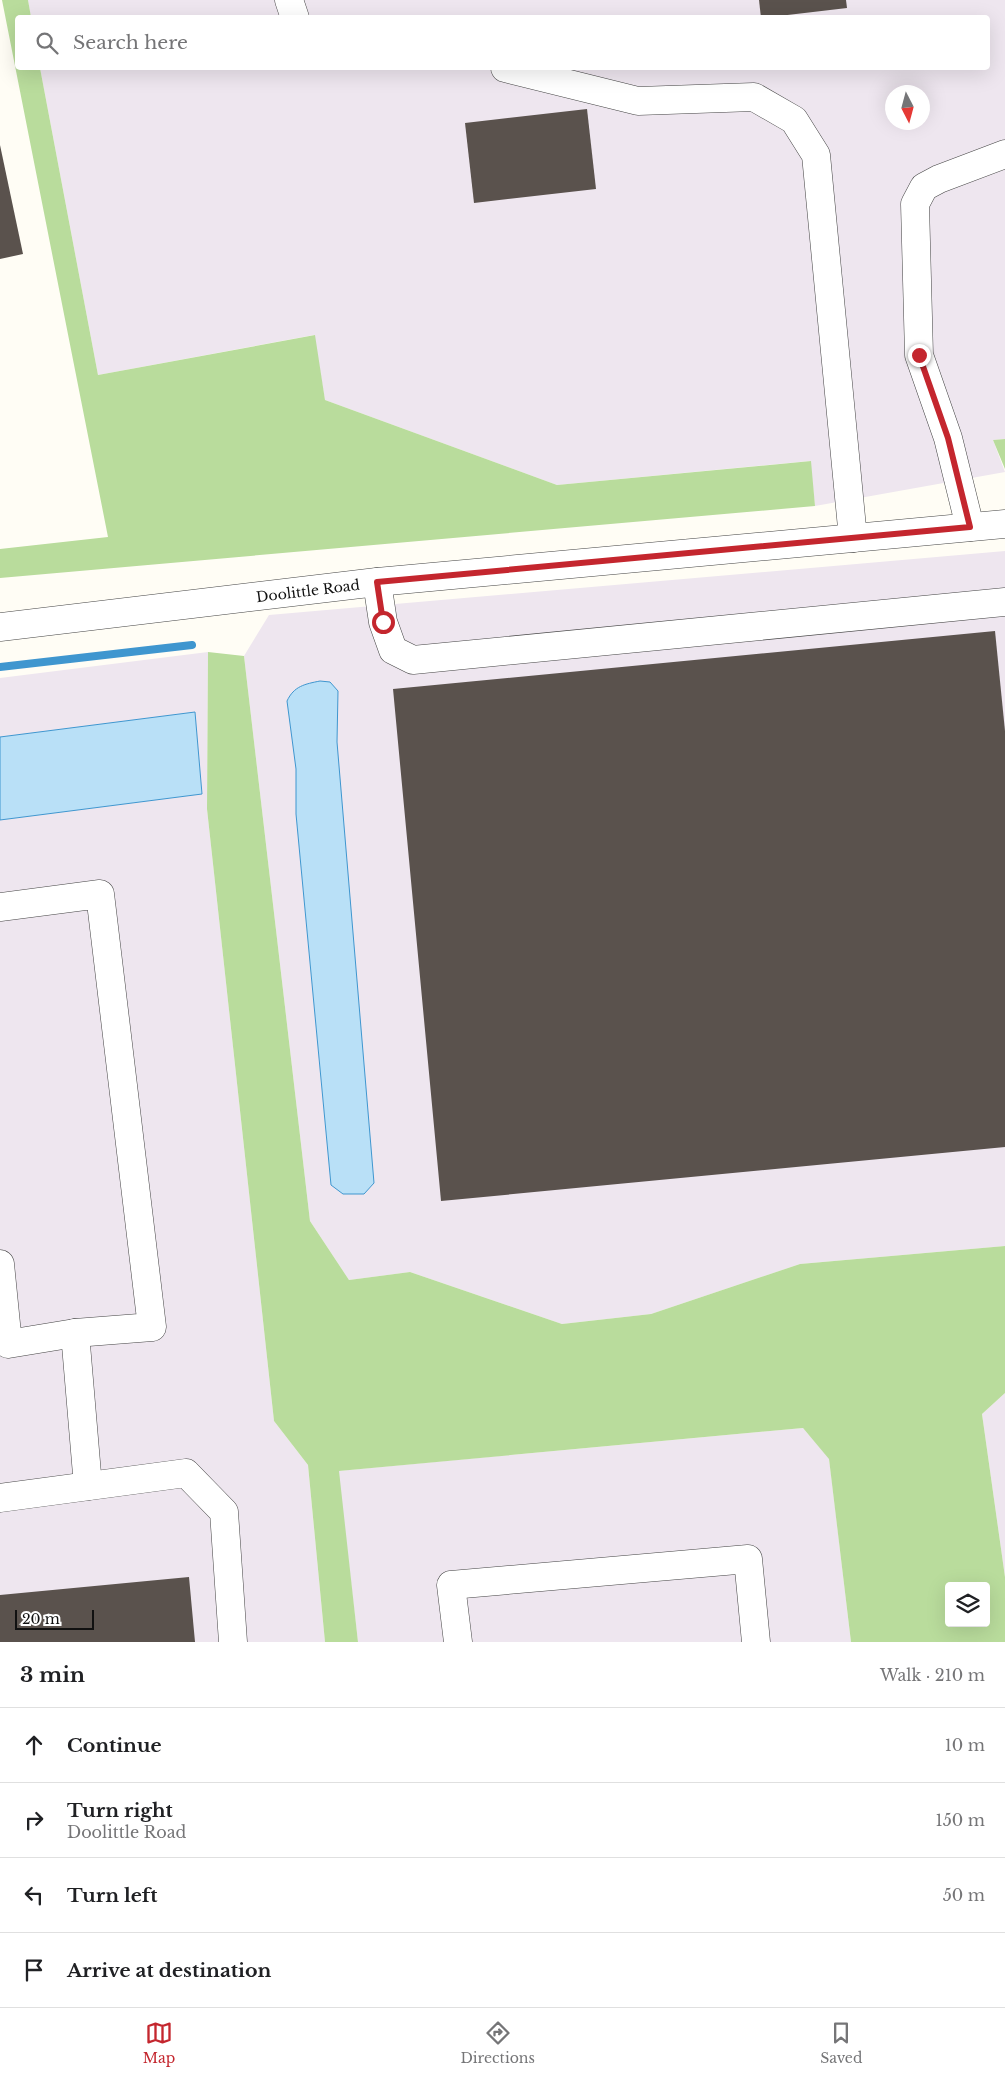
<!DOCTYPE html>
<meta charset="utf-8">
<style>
body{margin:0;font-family:"Libre Baskerville",serif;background:#f2f2f2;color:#202124}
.controls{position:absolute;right:15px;bottom:15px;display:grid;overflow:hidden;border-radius:5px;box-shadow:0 5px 20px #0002}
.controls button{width:45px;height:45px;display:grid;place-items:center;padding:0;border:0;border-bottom:1px solid #e0e0e0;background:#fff;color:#202124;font:25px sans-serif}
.compass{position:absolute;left:885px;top:85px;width:45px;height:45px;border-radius:50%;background:#fff;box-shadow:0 5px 20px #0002;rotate:174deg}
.scale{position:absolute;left:15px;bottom:12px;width:79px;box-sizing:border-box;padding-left:5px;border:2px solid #111;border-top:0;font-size:14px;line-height:18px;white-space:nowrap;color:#111;-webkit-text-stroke:4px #fff;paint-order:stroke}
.stop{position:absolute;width:15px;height:15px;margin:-11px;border:4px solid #c4262e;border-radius:50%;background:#fff}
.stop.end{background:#c4262e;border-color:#fff;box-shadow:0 1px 5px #0008}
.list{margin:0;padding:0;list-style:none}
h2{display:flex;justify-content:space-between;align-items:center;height:65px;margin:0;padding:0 20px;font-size:21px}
h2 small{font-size:16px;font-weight:400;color:#757577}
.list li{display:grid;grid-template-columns:32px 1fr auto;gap:15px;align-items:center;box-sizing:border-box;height:75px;padding:0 20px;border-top:1px solid #e0e0e0}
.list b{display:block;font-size:19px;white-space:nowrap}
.list p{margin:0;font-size:16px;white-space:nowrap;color:#757577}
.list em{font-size:16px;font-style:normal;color:#757577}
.icon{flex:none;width:28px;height:28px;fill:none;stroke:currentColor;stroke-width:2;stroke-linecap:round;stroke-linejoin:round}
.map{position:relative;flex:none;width:1005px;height:1642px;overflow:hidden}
.search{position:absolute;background:#fff;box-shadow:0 5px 20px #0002;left:15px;right:15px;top:15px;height:55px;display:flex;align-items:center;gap:12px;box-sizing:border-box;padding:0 18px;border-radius:5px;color:#757577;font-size:19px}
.sheet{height:365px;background:#fff}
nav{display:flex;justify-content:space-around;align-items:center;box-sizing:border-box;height:70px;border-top:1px solid #e0e0e0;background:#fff;font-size:14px;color:#757577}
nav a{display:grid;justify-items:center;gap:2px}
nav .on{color:#c4262e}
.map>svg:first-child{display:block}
.industrial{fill:#eee6ef;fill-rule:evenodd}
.forest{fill:#b9dc9c;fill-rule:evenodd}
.water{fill:#b9e0f7;stroke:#3f96cf}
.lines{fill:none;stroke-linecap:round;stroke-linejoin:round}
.stream{stroke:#3f96cf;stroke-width:8}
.building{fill:#5a524d}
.minor-casing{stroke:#444;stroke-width:29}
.minor{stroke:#fff;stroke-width:28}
.route{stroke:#c4262e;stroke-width:6}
.labels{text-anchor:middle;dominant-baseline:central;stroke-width:5;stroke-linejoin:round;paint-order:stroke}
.street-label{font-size:14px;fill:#111;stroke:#fff}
</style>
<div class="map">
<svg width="1005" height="1642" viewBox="0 0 1005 1642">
<rect width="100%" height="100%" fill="#fffdf5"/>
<g class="industrial">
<path d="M28,0H1005V439L993,440L1005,472L815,506L810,461L557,485L325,400L314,335L98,375L40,68H988V18H31ZM892,92H922V122H892Z"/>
<path d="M1005,551V1246L800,1264L651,1314L562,1324L410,1272L349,1280L310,1221L244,656L269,615ZM338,691L337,742L331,1185L296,814V769Z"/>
<polygon points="208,652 207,809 274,1421 308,1465 325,1642 0,1642 0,820 202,794 195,712 0,737 0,678"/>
<polygon points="1005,1393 1005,1577 982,1414"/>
<polygon points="803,1428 829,1458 851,1642 358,1642 338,1471"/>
</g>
<g class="forest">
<polygon points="2,0 28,0 31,17 18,18 18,68 40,68 98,375 315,335 325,400 557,485 811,461 815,506 0,578 0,549 108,537"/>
<polygon points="1005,439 1005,469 993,440"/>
<path d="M208,652L244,656L310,1221L349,1280L410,1272L562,1324L651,1314L800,1264L1005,1246V1393L982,1414L1005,1577V1642H851L829,1459L803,1428L339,1471L358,1642H325L308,1465L274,1421L207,809ZM949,1586H986V1623H949Z"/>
</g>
<g class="water">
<path d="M320,681L330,682L338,691L337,742L374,1183L364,1194H343L331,1185L296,814V769L287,701C294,686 305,684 320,681Z"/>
<polygon points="195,712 202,794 0,820 0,737"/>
</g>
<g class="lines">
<polyline class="stream" points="0,667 192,645"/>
</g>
<g class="building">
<polygon points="759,0 846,0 847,8 761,18"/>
<polygon points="587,109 596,189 474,203 465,123"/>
<polygon points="0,145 23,254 0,259"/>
<polygon points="995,631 1005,731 1005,1147 441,1201 393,689"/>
<polygon points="189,1577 195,1642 0,1642 0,1595"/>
</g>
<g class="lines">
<defs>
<g id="minor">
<polyline points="289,0 295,18"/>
<polyline points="505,68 638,101 754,97 794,120 816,155 853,538"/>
<polyline points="970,527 948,438 919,355 915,204 924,187 939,179 1005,154"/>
<polyline points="377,582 383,622 393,650 413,660 1005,602"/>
<polyline points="0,627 377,582 1005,524"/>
<polyline points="0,907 100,894 152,1327 75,1333 8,1344 0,1264"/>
<polyline points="75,1333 88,1486"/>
<polyline points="0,1498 186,1473 224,1512 233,1642"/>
<polyline points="458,1642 451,1585 748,1559 756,1642"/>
</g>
</defs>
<use href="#minor" class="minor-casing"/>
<use href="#minor" class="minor"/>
</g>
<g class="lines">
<polyline class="route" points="383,622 377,582 970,527 948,438 919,355"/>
</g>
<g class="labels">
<g class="street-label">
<text transform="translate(308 591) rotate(-7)">Doolittle Road</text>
</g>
</g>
</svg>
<div class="controls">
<button><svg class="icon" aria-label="layers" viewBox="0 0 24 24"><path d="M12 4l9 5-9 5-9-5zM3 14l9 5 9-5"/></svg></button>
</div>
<svg class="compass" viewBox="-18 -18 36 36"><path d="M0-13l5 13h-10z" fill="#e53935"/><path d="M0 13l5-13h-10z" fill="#757577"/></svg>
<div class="scale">20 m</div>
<div class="stop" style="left:383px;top:622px"></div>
<div class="stop end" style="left:919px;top:355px"></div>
<div class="search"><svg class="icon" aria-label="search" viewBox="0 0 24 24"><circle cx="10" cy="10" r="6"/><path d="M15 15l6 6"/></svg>Search here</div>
</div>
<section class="sheet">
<h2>3 min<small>Walk · 210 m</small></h2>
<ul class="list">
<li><svg class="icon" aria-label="ahead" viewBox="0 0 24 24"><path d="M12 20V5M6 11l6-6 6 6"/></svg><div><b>Continue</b></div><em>10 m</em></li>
<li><svg class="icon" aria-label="right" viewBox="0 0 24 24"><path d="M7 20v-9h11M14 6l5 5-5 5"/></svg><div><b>Turn right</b><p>Doolittle Road</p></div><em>150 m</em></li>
<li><svg class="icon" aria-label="left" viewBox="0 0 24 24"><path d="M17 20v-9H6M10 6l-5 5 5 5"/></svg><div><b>Turn left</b></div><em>50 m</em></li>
<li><svg class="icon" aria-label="arrive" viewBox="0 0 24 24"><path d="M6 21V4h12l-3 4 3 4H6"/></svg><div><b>Arrive at destination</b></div></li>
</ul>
</section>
<nav>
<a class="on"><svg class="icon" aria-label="map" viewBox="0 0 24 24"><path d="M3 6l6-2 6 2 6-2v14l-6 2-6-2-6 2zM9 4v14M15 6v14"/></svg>Map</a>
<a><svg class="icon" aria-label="directions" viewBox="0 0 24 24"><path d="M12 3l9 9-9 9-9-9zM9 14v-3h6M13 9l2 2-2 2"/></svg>Directions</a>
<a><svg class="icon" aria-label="saved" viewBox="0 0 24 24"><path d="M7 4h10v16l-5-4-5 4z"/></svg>Saved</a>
</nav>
